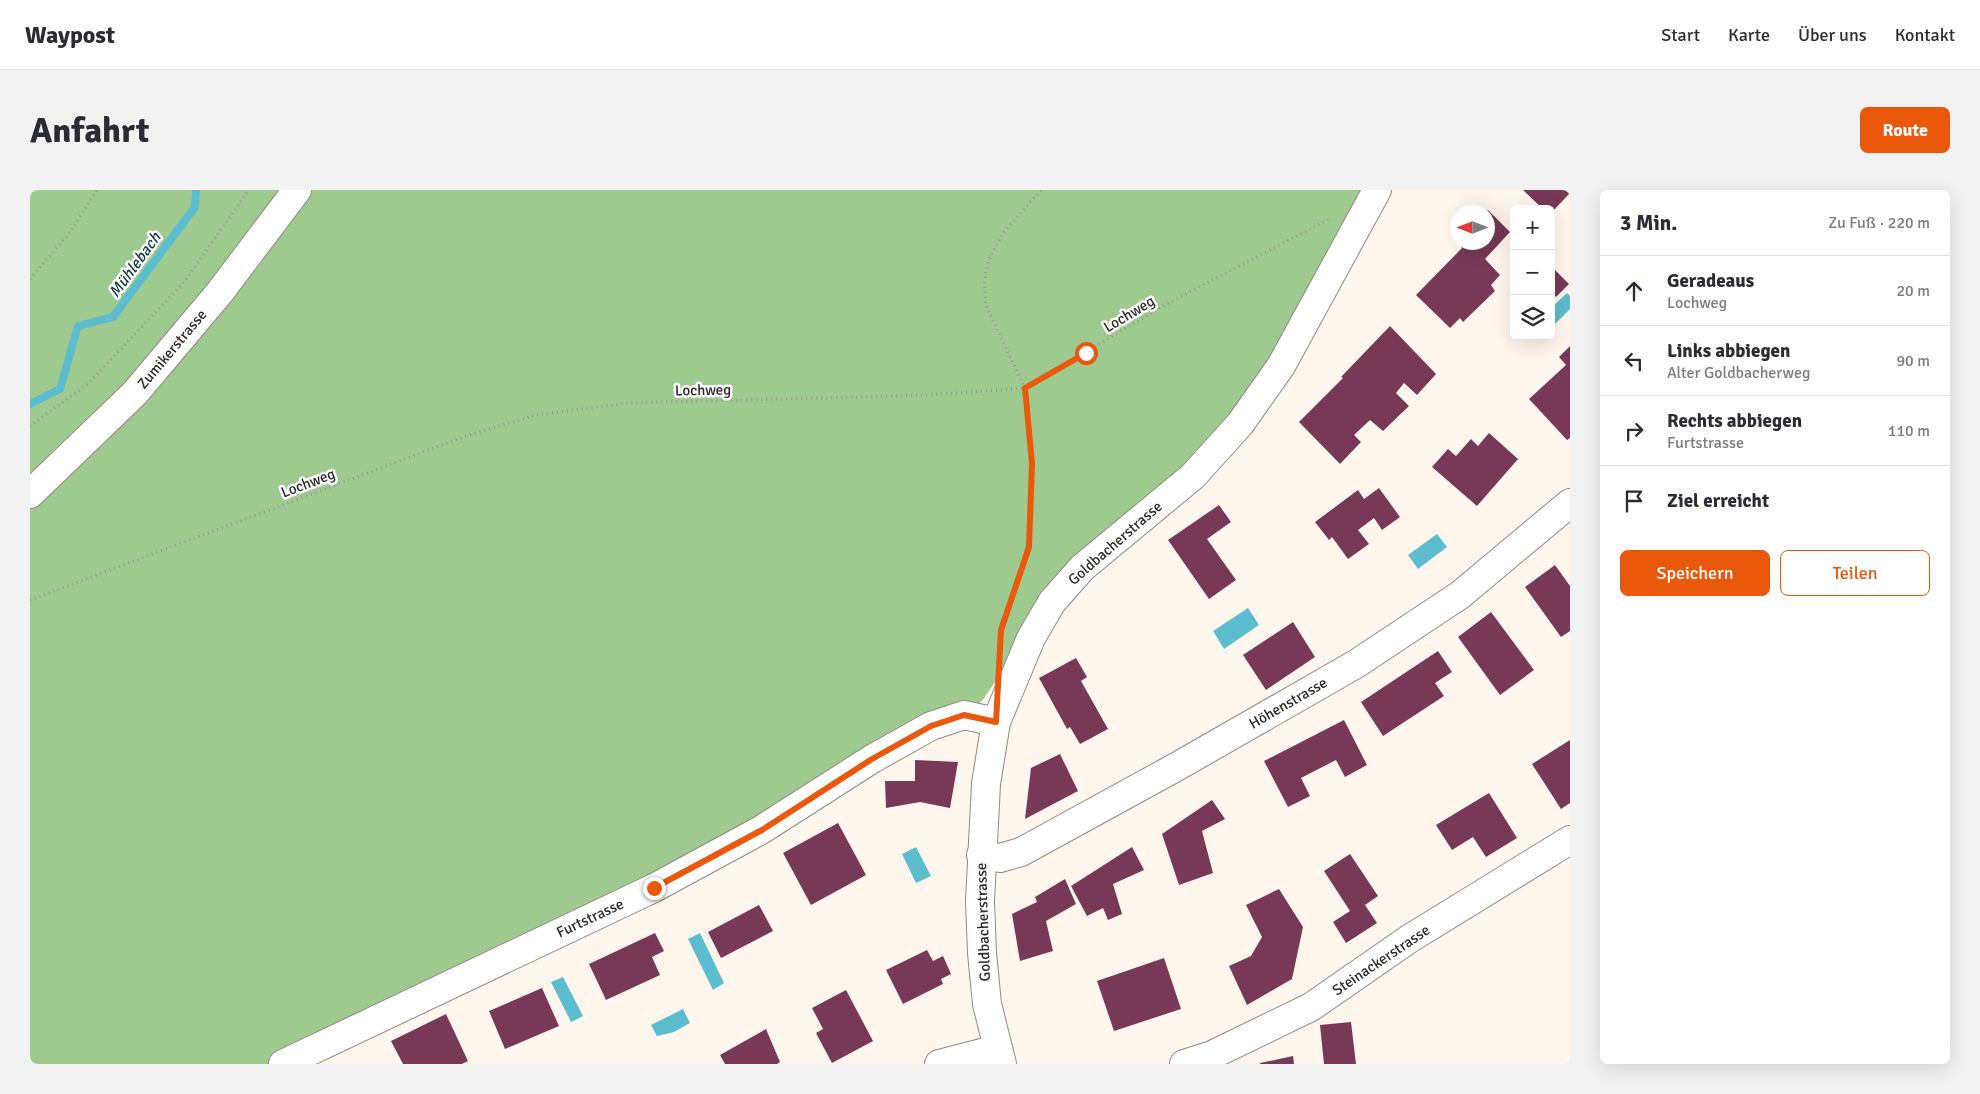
<!DOCTYPE html>
<html lang="de">
<meta charset="utf-8">
<style>
body{margin:0;font-family:Signika,sans-serif;background:#f2f2f3;color:#2b2b33}
.controls{position:absolute;right:15px;top:15px;display:grid;overflow:hidden;border-radius:8px;box-shadow:0 5px 20px #0002}
.controls button{width:45px;height:45px;display:grid;place-items:center;padding:0;border:0;border-bottom:1px solid #e1e1e2;background:#fff;color:#2b2b33;font:25px sans-serif}
.compass{position:absolute;left:1420px;top:15px;width:45px;height:45px;border-radius:50%;background:#fff;box-shadow:0 5px 20px #0002;rotate:270deg}
.stop{position:absolute;width:15px;height:15px;margin:-11px;border:4px solid #ea580c;border-radius:50%;background:#fff}
.stop.end{background:#ea580c;border-color:#fff;box-shadow:0 1px 5px #0008}
.list{margin:0;padding:0;list-style:none}
h2{display:flex;justify-content:space-between;align-items:center;height:65px;margin:0;padding:0 20px;font-size:21px}
h2 small{font-size:16px;font-weight:400;color:#7c7c81}
.list li{display:grid;grid-template-columns:32px 1fr auto;gap:15px;align-items:center;box-sizing:border-box;height:70px;padding:0 20px;border-top:1px solid #e1e1e2}
.list b{display:block;font-size:19px;white-space:nowrap}
.list p{margin:0;font-size:16px;white-space:nowrap;color:#7c7c81}
.list em{font-size:16px;font-style:normal;color:#7c7c81}
.actions{display:flex;gap:10px;padding:15px 20px}
.actions a{flex:1;padding:11px 0;border:1px solid #ea580c;border-radius:8px;text-align:center;font-size:18px;color:#ea580c}
.actions .main{background:#ea580c;color:#fff}
.icon{flex:none;width:28px;height:28px;fill:none;stroke:currentColor;stroke-width:2;stroke-linecap:round;stroke-linejoin:round}
.map{position:relative;flex:none;width:1540px;height:874px;overflow:hidden;border-radius:8px}
header{display:flex;align-items:center;gap:30px;box-sizing:border-box;height:70px;padding:0 25px;background:#fff;border-bottom:1px solid #e1e1e2}
header strong{font-size:24px}
nav{display:flex;gap:28px;margin-inline-start:auto;font-size:18px}
.intro{display:flex;align-items:center;justify-content:space-between;box-sizing:border-box;height:120px;padding:0 30px}
h1{margin:0;font-size:35px}
.button{padding:12px 22px;border-radius:8px;background:#ea580c;color:#fff;font-size:18px;font-weight:700}
main{display:flex;gap:30px;padding:0 30px}
aside{flex:1;background:#fff;border-radius:8px;box-shadow:0 5px 20px #0002}
.map>svg:first-child{display:block}
.forest{fill:#9eca8f}
.water{fill:#5cbdce}
.lines{fill:none;stroke-linecap:round;stroke-linejoin:round}
.stream{stroke:#5cbdce;stroke-width:8}
.building{fill:#783956}
.street-casing{stroke:#928980;stroke-width:30}
.path{stroke:#9a938e;stroke-width:3;stroke-dasharray:1 4;stroke-linecap:butt}
.street{stroke:#fff;stroke-width:28}
.route{stroke:#ea580c;stroke-width:6}
.labels{text-anchor:middle;dominant-baseline:central;stroke-width:5;stroke-linejoin:round;paint-order:stroke}
.street-label{font-size:15px;fill:#2c2825;stroke:#fff}
.water-label{font-size:16px;font-style:italic;fill:#0b3941;stroke:#fff}
</style>
<header>
<strong>Waypost</strong>
<nav><a>Start</a><a>Karte</a><a>Über uns</a><a>Kontakt</a></nav>
</header>
<div class="intro"><h1>Anfahrt</h1><a class="button">Route</a></div>
<main>
<div class="map">
<svg width="1540" height="874" viewBox="0 0 1540 874">
<rect width="100%" height="100%" fill="#fff6ee"/>
<polygon class="forest" points="0,0 1332,0 1234,178 1185,246 978,473 952,511 934,525 731,640 253,874 0,874"/>
<g class="water">
<polygon points="1537,103 1540,106 1540,119 1524,135 1521,133 1521,118"/>
<polygon points="1407,344 1417,357 1388,379 1378,365"/>
<polygon points="1218,418 1229,435 1194,459 1183,441"/>
<polygon points="886,657 901,686 886,693 872,664"/>
<polygon points="670,743 694,793 683,800 658,749"/>
<polygon points="533,787 553,826 541,832 521,792"/>
<polygon points="653,819 660,833 644,842 627,846 621,835"/>
</g>
<g class="lines">
<polyline class="stream" points="0,214 30,199 48,136 83,127 165,17 166,0"/>
</g>
<g class="building">
<polygon points="1493,0 1540,0 1540,3 1521,23 1521,19 1513,19"/>
<polygon points="1458,20 1480,42 1455,69 1470,85 1461,95 1465,101 1433,132 1430,128 1420,138 1386,105 1432,58 1428,52 1458,52 1458,22 1456,22"/>
<polygon points="1521,76 1539,94 1526,107 1521,102"/>
<polygon points="1360,136 1406,184 1387,205 1374,193 1366,203 1379,216 1353,241 1340,230 1324,245 1331,252 1310,274 1269,232 1313,188 1311,187"/>
<polygon points="1540,156 1540,248 1537,250 1499,209 1536,175 1529,167"/>
<polygon points="1459,243 1488,269 1447,316 1402,277 1418,259 1426,266 1441,249 1448,256"/>
<polygon points="1349,298 1370,327 1352,340 1344,328 1328,340 1339,354 1318,369 1302,347 1299,350 1285,332 1328,300 1334,309"/>
<polygon points="1189,315 1201,332 1177,349 1206,390 1179,409 1138,350"/>
<polygon points="1525,375 1540,396 1540,441 1531,447 1495,397"/>
<polygon points="1461,422 1504,480 1470,505 1428,447"/>
<polygon points="1263,432 1285,467 1236,500 1213,465"/>
<polygon points="1408,461 1422,482 1405,493 1414,506 1353,546 1331,512"/>
<polygon points="1046,468 1057,487 1051,491 1078,539 1050,554 1040,537 1037,539 1009,488"/>
<polygon points="1314,530 1337,575 1315,587 1306,570 1271,588 1280,606 1258,617 1234,571"/>
<polygon points="1540,550 1540,613 1531,619 1502,574"/>
<polygon points="1030,564 1048,601 995,629 1001,578"/>
<polygon points="885,570 928,572 920,618 890,612 856,618 855,591 885,591"/>
<polygon points="1459,603 1487,648 1456,667 1443,647 1422,660 1406,635"/>
<polygon points="1182,610 1195,629 1172,641 1183,683 1149,695 1132,644"/>
<polygon points="808,633 836,685 781,715 753,663"/>
<polygon points="1102,657 1114,680 1083,694 1092,724 1078,730 1073,718 1057,726 1041,696"/>
<polygon points="1320,664 1348,706 1335,715 1347,733 1316,753 1303,732 1320,721 1294,681"/>
<polygon points="1035,689 1046,714 1016,731 1023,761 990,771 982,724 1007,712 1005,707"/>
<polygon points="1249,699 1273,737 1262,789 1217,815 1199,776 1221,766 1232,747 1216,715"/>
<polygon points="729,715 743,741 691,768 678,742"/>
<polygon points="625,743 634,761 622,767 630,785 576,810 559,774"/>
<polygon points="897,760 903,771 913,766 921,784 911,789 913,794 873,814 856,780"/>
<polygon points="1134,768 1151,819 1084,841 1067,791"/>
<polygon points="512,798 529,836 475,859 459,821"/>
<polygon points="816,800 843,851 802,873 786,843 793,839 782,818"/>
<polygon points="416,824 438,871 432,874 373,874 361,851"/>
<polygon points="1321,832 1326,874 1294,874 1290,835"/>
<polygon points="736,839 750,872 747,874 695,874 690,865"/>
<polygon points="1263,866 1264,874 1230,874 1230,873"/>
</g>
<g class="lines">
<defs>
<g id="street">
<polyline points="0,304 105,203 190,102 267,0"/>
<polyline points="951,665 970,668 991,662 1148,576 1326,474 1430,405 1540,313"/>
<polyline points="253,874 624,698 731,640 842,569 901,536 934,525 966,532"/>
<polyline points="909,874 967,859"/>
<polyline points="972,874 957,814 952,763 950,711 956,594 966,532 1001,448 1022,412 1052,378 1163,286 1210,234 1251,176 1347,0"/>
<polyline points="1154,874 1182,865 1281,817 1379,749 1540,650"/>
</g>
</defs>
<use href="#street" class="street-casing"/>
<g class="path">
<polyline points="0,89 41,41 67,0"/>
<polyline points="0,236 58,194 154,92 219,0"/>
<polyline points="0,410 436,246 506,225 598,213 900,205 995,198 1135,115 1301,28"/>
<polyline points="971,449 971,440 999,357 1002,275 995,198 956,116 954,93 959,69 974,42 1011,0"/>
</g>
<use href="#street" class="street"/>
</g>
<g class="lines">
<polyline class="route" points="624,698 732,640 842,569 901,536 934,525 966,532 971,440 999,357 1002,274 995,198 1056,163"/>
</g>
<g class="labels">
<g class="street-label">
<text transform="translate(1099 124) rotate(-31)">Lochweg</text>
<text transform="translate(142 159) rotate(-50)">Zumikerstrasse</text>
<text transform="translate(673 200) rotate(-1)">Lochweg</text>
<text transform="translate(278 293) rotate(-21)">Lochweg</text>
<text transform="translate(1085 353) rotate(-41)">Goldbacherstrasse</text>
<text transform="translate(1258 513) rotate(-30)">Höhenstrasse</text>
<text transform="translate(560 728) rotate(-25)">Furtstrasse</text>
<text transform="translate(953 732) rotate(-92)">Goldbacherstrasse</text>
<text transform="translate(1351 770) rotate(-34)">Steinackerstrasse</text>
</g>
<g class="water-label">
<text transform="translate(105 75) rotate(-54)">Mühlebach</text>
</g>
</g>
</svg>
<div class="controls">
<button>+</button>
<button>−</button>
<button><svg class="icon" aria-label="layers" viewBox="0 0 24 24"><path d="M12 4l9 5-9 5-9-5zM3 14l9 5 9-5"/></svg></button>
</div>
<svg class="compass" viewBox="-18 -18 36 36"><path d="M0-13l5 13h-10z" fill="#e53935"/><path d="M0 13l5-13h-10z" fill="#7c7c81"/></svg>
<div class="stop" style="left:1056px;top:163px"></div>
<div class="stop end" style="left:624px;top:698px"></div>
</div>
<aside>
<h2>3 Min.<small>Zu Fuß · 220 m</small></h2>
<ul class="list">
<li><svg class="icon" aria-label="ahead" viewBox="0 0 24 24"><path d="M12 20V5M6 11l6-6 6 6"/></svg><div><b>Geradeaus</b><p>Lochweg</p></div><em>20 m</em></li>
<li><svg class="icon" aria-label="left" viewBox="0 0 24 24"><path d="M17 20v-9H6M10 6l-5 5 5 5"/></svg><div><b>Links abbiegen</b><p>Alter Goldbacherweg</p></div><em>90 m</em></li>
<li><svg class="icon" aria-label="right" viewBox="0 0 24 24"><path d="M7 20v-9h11M14 6l5 5-5 5"/></svg><div><b>Rechts abbiegen</b><p>Furtstrasse</p></div><em>110 m</em></li>
<li><svg class="icon" aria-label="arrive" viewBox="0 0 24 24"><path d="M6 21V4h12l-3 4 3 4H6"/></svg><div><b>Ziel erreicht</b></div></li>
</ul>
<div class="actions"><a class="main">Speichern</a><a>Teilen</a></div>
</aside>
</main>
